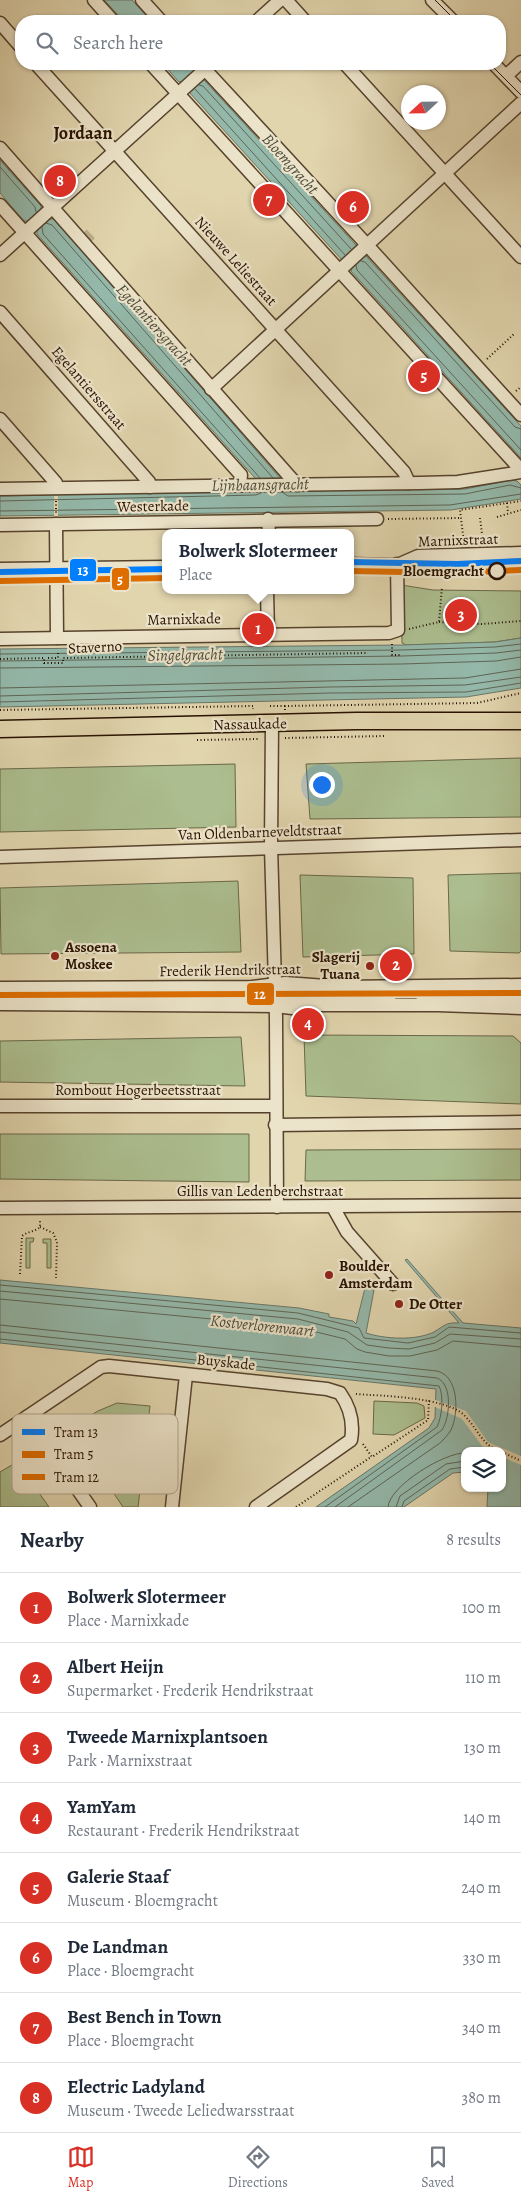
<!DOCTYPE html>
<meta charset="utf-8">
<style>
body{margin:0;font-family:Alegreya,serif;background:#f6f6f7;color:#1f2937}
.controls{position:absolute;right:15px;bottom:15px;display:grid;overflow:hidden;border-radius:10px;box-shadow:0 1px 4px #0004}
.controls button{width:45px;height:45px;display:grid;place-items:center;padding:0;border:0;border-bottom:1px solid #e0e1e3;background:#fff;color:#1f2937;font:25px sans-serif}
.compass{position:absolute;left:401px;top:85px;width:45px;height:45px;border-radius:50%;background:#fff;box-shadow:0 1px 4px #0004;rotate:248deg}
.you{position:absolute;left:321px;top:784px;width:18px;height:18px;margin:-12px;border:4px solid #fff;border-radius:50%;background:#1a73e8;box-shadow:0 0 0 8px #1a73e833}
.badge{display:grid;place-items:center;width:32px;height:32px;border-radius:50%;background:#d93025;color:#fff;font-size:16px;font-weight:700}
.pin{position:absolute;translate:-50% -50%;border:2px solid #fff;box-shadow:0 1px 5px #0006}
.popup{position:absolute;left:162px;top:529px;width:192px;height:65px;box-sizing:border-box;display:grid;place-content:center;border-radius:10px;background:#fff;filter:drop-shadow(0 1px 4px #0005);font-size:16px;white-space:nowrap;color:#747a83}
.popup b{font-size:19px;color:#1f2937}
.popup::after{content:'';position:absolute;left:50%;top:100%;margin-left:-10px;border:10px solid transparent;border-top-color:#fff}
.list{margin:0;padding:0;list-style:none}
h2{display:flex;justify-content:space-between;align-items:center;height:65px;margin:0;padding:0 20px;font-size:21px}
h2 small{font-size:16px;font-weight:400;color:#747a83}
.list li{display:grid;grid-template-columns:32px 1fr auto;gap:15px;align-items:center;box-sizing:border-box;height:70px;padding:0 20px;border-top:1px solid #e0e1e3}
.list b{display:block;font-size:19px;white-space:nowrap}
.list p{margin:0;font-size:16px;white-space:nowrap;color:#747a83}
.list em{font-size:16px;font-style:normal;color:#747a83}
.icon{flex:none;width:28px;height:28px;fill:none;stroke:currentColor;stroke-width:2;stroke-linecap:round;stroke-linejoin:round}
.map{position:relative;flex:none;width:521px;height:1507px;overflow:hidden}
.search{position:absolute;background:#fff;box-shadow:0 1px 4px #0004;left:15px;right:15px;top:15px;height:55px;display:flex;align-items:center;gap:12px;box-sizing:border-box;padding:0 18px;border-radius:20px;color:#747a83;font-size:19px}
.sheet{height:625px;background:#fff}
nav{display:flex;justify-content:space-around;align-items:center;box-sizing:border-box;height:70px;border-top:1px solid #e0e1e3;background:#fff;font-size:14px;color:#747a83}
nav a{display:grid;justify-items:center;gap:2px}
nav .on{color:#d93025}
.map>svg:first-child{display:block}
.green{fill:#acbe8f;stroke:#6a6848}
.water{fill:#94b9ab;stroke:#697667}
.pier{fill:#e1d5ae}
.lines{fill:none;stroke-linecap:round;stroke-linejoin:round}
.shore{stroke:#5e6556;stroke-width:1}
.minor-tunnel{stroke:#bcae8b;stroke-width:12;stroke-dasharray:12 6;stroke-linecap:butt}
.minor-casing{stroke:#56422c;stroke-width:15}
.major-casing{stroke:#281100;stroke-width:19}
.path{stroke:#281100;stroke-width:2;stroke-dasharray:1 2.5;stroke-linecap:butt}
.minor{stroke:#ece4ca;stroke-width:12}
.major{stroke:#e1d5ae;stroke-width:16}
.tram{stroke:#281100;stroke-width:1}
.tram-1-casing{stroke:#ece4ca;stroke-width:10}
.tram-2-casing{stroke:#ece4ca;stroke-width:10}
.tram-3-casing{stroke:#ece4ca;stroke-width:10}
.tram-1{stroke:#df6e00;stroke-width:6}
.tram-2{stroke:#007fff;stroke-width:6}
.tram-3{stroke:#df6e00;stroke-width:6}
.stop-dot{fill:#ece4ca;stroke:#281100;stroke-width:2.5}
.poi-dot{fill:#8f2418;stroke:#ece4ca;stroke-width:2}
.labels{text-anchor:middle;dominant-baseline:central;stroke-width:4.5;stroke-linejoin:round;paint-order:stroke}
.street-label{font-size:15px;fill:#281100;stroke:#ece4ca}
.stop-label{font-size:15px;font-weight:bold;fill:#281100;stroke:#ece4ca;text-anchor:end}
.poi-label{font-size:15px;font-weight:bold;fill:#281100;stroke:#ece4ca;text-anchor:start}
.water-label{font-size:16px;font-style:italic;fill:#4e4c3c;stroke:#ece4ca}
.quarter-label{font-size:18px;font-weight:bold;fill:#281100;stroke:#ece4ca}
.key{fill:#ece4ca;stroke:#b1a58d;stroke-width:1}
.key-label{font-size:14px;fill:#281100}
.line-badge{stroke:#ece4ca;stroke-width:2}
.badge-label{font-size:14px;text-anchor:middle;font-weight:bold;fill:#fff}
</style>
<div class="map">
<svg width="521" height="1507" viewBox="0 0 521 1507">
<rect width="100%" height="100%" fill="#e1d5ae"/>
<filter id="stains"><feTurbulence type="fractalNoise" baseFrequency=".004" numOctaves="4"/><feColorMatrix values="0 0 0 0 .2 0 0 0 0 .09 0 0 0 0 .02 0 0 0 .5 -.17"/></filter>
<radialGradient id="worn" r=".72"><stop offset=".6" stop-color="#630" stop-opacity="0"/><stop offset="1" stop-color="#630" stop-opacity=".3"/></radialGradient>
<g class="green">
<polygon points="401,585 433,590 521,591 521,638 495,642 406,645 402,643"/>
<polygon points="521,758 521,817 310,819 306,764"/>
<polygon points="235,764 236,827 0,832 0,769"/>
<polygon points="521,873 521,951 519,953 450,951 448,875"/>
<polygon points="300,875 413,878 414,954 303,957"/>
<polygon points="238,881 241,952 1,954 0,888"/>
<polygon points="304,1035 513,1036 521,1043 521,1104 306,1096"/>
<polygon points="241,1037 245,1086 0,1082 0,1041"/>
<polygon points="0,1134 249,1134 249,1182 0,1179"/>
<polygon points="521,1149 521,1180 305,1181 306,1150"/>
<polygon points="26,1238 34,1238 33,1242 30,1242 30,1268 26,1268"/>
<polygon points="43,1239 51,1239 51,1268 47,1268 47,1243 43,1243"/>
<polygon points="374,1401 417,1403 424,1406 425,1418 394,1435 373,1434"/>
<polygon points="117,1403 150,1406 138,1507 123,1507 70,1428 98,1411"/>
<polygon points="17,1462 49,1507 0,1507 0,1472"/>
</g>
<g class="water">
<polygon points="104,0 132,0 151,21 124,21"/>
<polygon points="163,64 189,64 194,69 193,73 200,80 204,80 356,245 356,249 363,256 366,256 521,426 521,458 351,271 352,267 342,260 189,92 184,81 179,82"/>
<polygon points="0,160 41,206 41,210 49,219 54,219 281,479 287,491 465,489 512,480 517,481 521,485 521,499 451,510 0,516 0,496 257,490 255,478 37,234 37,229 30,221 24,221 0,193"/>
<polygon points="521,638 521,688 466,697 0,707 0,649 402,645 495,642"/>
<path d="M407,1259L463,1323L521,1328V1507H487L488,1488H502V1451H465V1472L453,1473L404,1507H316L429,1428L435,1418L436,1389L0,1343V1280L299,1308L329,1314V1317L353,1321L356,1324L365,1288L374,1290L366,1333C385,1339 415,1341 434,1332C444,1326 446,1322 459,1323L405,1260Z"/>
</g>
<g class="pier">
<rect x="54" y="495" width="4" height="22"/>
<polygon points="433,1399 466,1411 488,1442 521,1456 521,1465 502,1457 502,1451 485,1450 462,1419 433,1406"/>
</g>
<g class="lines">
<g class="shore">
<polyline points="199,85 203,86 351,249"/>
<polyline points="195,89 345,255"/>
<polyline points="0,167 35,207 36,212"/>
<polyline points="46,223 52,225 273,478"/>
<polyline points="42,227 43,234 260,478"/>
<polyline points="361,261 365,262 515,427 521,429"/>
<polyline points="356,265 357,270 521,450"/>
<polyline points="282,492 288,496 465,494 510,485 521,488"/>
<polyline points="0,501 256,495 261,493"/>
<polyline points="0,511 450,505 521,494"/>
<polyline points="0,654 402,650 495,647 521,644"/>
<polyline points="0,661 402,656 496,653 521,650"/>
<polyline points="0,668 402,664 496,661 521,657"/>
<polyline points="0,688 465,678 521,669"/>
<polyline points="0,696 330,687 465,685 521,677"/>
<polyline points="0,702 330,693 466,692 521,683"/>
<polyline points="0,1285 298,1313 359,1328 364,1338 408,1343 435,1337 449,1327 521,1333"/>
<polyline points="0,1291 298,1319 348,1332 367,1345 389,1348 409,1349 435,1343 450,1334 521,1339"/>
<polyline points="0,1299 296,1327 345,1339 357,1349 365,1352 389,1356 410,1356 437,1350 453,1341 521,1347"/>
<path d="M0,1325L437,1371C459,1376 459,1413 451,1430C448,1435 444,1439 440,1443L348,1507"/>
<path d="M0,1332L437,1378C453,1384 450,1418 442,1430L335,1507"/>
<path d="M0,1339L439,1386C444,1395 442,1417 437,1427L325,1507"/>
<path d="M388,1507C389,1486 445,1452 465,1453"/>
<polyline points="396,1507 400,1496 446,1464 465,1461"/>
<polyline points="402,1507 404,1501 450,1469 465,1467"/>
</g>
<polyline class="minor-tunnel" points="82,242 95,230"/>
<defs>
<g id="minor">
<polyline points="94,0 113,21"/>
<polyline points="142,0 161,21"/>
<polyline points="286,0 305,21"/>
<polyline points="432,0 453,21"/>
<polyline points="257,21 280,0"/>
<polyline points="0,23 21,47"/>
<polyline points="36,64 404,472 409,483"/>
<polyline points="151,64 521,470"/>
<polyline points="200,64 368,246 521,415"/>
<polyline points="345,64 521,257"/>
<polyline points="494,64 521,92"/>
<polyline points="506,76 521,62"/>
<polyline points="0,148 297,485"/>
<polyline points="0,205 241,475 240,485"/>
<polyline points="0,255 211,64"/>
<polyline points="0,312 149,482 150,487"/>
<polyline points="211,389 521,103"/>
<polyline points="0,419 56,483 56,488"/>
<polyline points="0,489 420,483 458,482 521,472"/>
<polyline points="268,519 269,533"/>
<polyline points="56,524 57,638"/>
<polyline points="0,525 377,519"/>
<polyline points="402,563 418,556 521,553"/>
<polyline points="350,564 459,567 521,564"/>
<polyline points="0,569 166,567"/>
<polyline points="267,590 268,634"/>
<polyline points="0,639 389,633 398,630 397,564"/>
<polyline points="272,723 271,847 276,1018 277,1207"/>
<polyline points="0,857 521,840"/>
<polyline points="0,988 252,987 285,983 340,987 521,985"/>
<polyline points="140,996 390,996"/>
<polyline points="422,996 521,996"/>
<polyline points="0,1004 276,1006 292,1008 317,1005 438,1005 521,1008"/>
<polyline points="0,1106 275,1106"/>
<polyline points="275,1125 521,1122"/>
<polyline points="333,1207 347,1232 393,1284"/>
<polyline points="0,1208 521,1205"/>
<polyline points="27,1417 90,1507"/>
<path d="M0,1435L101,1367L109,1366L327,1389L340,1393C350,1407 354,1423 351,1440L256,1507"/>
<polyline points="172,1507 186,1375"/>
</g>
<polyline id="major" points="0,729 357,721 521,721"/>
</defs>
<use href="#minor" class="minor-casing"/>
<use href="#major" class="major-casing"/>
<g class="path">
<polyline points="487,359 514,334"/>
<polyline points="516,391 521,387"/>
<polyline points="56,501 56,514"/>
<polyline points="507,503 508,513"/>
<polyline points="497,517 521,510"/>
<polyline points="480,518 483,542"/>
<polyline points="388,519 461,518"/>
<polyline points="464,543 460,510 521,501"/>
<polyline points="439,622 481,624 521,621"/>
<polyline points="409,629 439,622 442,587"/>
<polyline points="392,644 392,655 402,655"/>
<polyline points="48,658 58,658 58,651"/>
<polyline points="0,659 44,658 44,663 63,663 63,658 368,653"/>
<polyline points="270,706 285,706"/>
<polyline points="0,710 253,706 253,709"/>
<polyline points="285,710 285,706 477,703 521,693"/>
<polyline points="285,738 385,736"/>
<polyline points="197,740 260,739"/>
<polyline points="40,1227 53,1233 57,1242 56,1278"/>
<path d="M20,1274L22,1236C28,1231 35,1232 40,1227V1220"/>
<path d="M356,1394C382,1396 445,1397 464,1415C477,1428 481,1443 498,1451"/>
<polyline points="363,1444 372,1457 428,1420 429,1400"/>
<polyline points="502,1452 521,1461"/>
<polyline points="296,1507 371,1457"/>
</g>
<use href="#minor" class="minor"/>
<use href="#major" class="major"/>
<g class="tram">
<polyline points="435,0 456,21"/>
<polyline points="490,64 521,95"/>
</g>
<defs>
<polyline id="tram-1" points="0,995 521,993"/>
<g id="tram-2">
<polyline points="350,562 457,564 521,561"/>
<polyline points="0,572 166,569"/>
</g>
<g id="tram-3">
<polyline points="350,571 457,573 521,570"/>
<polyline points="0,581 166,578"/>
</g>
</defs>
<use href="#tram-1" class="tram-1-casing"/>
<use href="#tram-2" class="tram-2-casing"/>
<use href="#tram-3" class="tram-3-casing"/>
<use href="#tram-1" class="tram-1"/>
<use href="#tram-2" class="tram-2"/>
<use href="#tram-3" class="tram-3"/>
</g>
<circle class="stop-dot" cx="497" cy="571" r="8"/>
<g class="poi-dot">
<circle cx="55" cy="956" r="5"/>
<circle cx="370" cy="966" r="5"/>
<circle cx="329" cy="1275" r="5"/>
<circle cx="399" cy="1304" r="5"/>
</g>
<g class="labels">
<g class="street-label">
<text transform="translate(236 261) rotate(48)">Nieuwe Leliestraat</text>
<text transform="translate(89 388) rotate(49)">Egelantiersstraat</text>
<text transform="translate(153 506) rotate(-1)">Westerkade</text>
<text transform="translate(458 540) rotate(-2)">Marnixstraat</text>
<text transform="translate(184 619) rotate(-1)">Marnixkade</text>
<text transform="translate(95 647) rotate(-3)">Staverno</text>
<text transform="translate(250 724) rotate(-1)">Nassaukade</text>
<text transform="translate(260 832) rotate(-2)">Van Oldenbarneveldtstraat</text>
<text transform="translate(230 970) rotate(-1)">Frederik Hendrikstraat</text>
<text x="138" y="1090">Rombout Hogerbeetsstraat</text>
<text x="260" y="1191">Gillis van Ledenberchstraat</text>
<text transform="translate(226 1362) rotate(6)">Buyskade</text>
</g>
<g class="stop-label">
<text x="484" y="571">Bloemgracht</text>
</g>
<g class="poi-label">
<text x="65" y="947">Assoena<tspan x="65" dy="17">Moskee</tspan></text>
<text x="360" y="957" text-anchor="end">Slagerij<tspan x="360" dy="17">Tuana</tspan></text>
<text x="339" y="1266">Boulder<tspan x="339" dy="17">Amsterdam</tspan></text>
<text x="409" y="1304">De Otter</text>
</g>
<g class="water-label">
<text transform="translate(290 164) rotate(48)">Bloemgracht</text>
<text transform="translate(154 325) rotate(48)">Egelantiersgracht</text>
<text transform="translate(260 485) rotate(-1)">Lijnbaansgracht</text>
<text transform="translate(185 655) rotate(-1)">Singelgracht</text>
<text transform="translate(262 1326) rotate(6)">Kostverlorenvaart</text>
</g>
<g class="quarter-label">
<text x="83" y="133">Jordaan</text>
</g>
</g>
<rect x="12" y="1414" width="166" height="80" rx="8" class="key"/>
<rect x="22" y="1429" width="23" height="6" fill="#007fff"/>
<rect x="22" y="1451" width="23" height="7" fill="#df6e00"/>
<rect x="22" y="1474" width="23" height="6" fill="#df6e00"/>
<g class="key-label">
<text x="54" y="1437">Tram 13</text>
<text x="54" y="1459">Tram 5</text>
<text x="54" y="1482">Tram 12</text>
</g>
<g class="line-badge">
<rect x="69" y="558" width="28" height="24" rx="5" fill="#007fff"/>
<rect x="111" y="567" width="19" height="24" rx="5" fill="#df6e00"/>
<rect x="246" y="982" width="29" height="24" rx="5" fill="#df6e00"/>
</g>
<g class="badge-label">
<text x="83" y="575">13</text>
<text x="120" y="584">5</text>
<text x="260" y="999">12</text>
</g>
<rect width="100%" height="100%" filter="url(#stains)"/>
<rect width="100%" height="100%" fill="url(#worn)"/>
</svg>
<div class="controls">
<button><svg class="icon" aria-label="layers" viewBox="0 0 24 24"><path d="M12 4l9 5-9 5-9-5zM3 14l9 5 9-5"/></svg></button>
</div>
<svg class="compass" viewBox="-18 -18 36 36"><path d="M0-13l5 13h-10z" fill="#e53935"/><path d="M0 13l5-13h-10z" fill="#747a83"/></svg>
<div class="you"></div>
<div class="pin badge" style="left:258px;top:629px">1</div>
<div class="popup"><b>Bolwerk Slotermeer</b>Place</div>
<div class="pin badge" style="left:396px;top:965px">2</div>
<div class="pin badge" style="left:461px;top:615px">3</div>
<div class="pin badge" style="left:308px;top:1024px">4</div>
<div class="pin badge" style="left:424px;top:376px">5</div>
<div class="pin badge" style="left:353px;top:207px">6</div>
<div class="pin badge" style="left:269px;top:200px">7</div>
<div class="pin badge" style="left:60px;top:181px">8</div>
<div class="search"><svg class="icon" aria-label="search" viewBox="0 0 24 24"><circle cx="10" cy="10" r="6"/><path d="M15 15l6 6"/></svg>Search here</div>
</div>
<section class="sheet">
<h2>Nearby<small>8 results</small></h2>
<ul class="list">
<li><span class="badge">1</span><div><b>Bolwerk Slotermeer</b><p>Place · Marnixkade</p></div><em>100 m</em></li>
<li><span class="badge">2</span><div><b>Albert Heijn</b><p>Supermarket · Frederik Hendrikstraat</p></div><em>110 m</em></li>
<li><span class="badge">3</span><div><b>Tweede Marnixplantsoen</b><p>Park · Marnixstraat</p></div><em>130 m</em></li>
<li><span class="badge">4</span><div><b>YamYam</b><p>Restaurant · Frederik Hendrikstraat</p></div><em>140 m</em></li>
<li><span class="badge">5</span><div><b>Galerie Staaf</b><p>Museum · Bloemgracht</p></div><em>240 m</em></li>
<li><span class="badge">6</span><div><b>De Landman</b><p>Place · Bloemgracht</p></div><em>330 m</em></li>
<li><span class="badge">7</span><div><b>Best Bench in Town</b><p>Place · Bloemgracht</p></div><em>340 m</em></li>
<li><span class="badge">8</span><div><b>Electric Ladyland</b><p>Museum · Tweede Leliedwarsstraat</p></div><em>380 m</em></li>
</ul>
</section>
<nav>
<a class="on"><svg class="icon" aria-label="map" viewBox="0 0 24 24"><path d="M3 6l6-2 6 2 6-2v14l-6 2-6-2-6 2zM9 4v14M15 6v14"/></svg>Map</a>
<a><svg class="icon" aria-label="directions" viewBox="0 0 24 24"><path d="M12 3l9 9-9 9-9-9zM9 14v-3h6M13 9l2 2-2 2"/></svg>Directions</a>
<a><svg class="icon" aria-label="saved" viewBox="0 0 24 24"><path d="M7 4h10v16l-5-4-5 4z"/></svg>Saved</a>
</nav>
